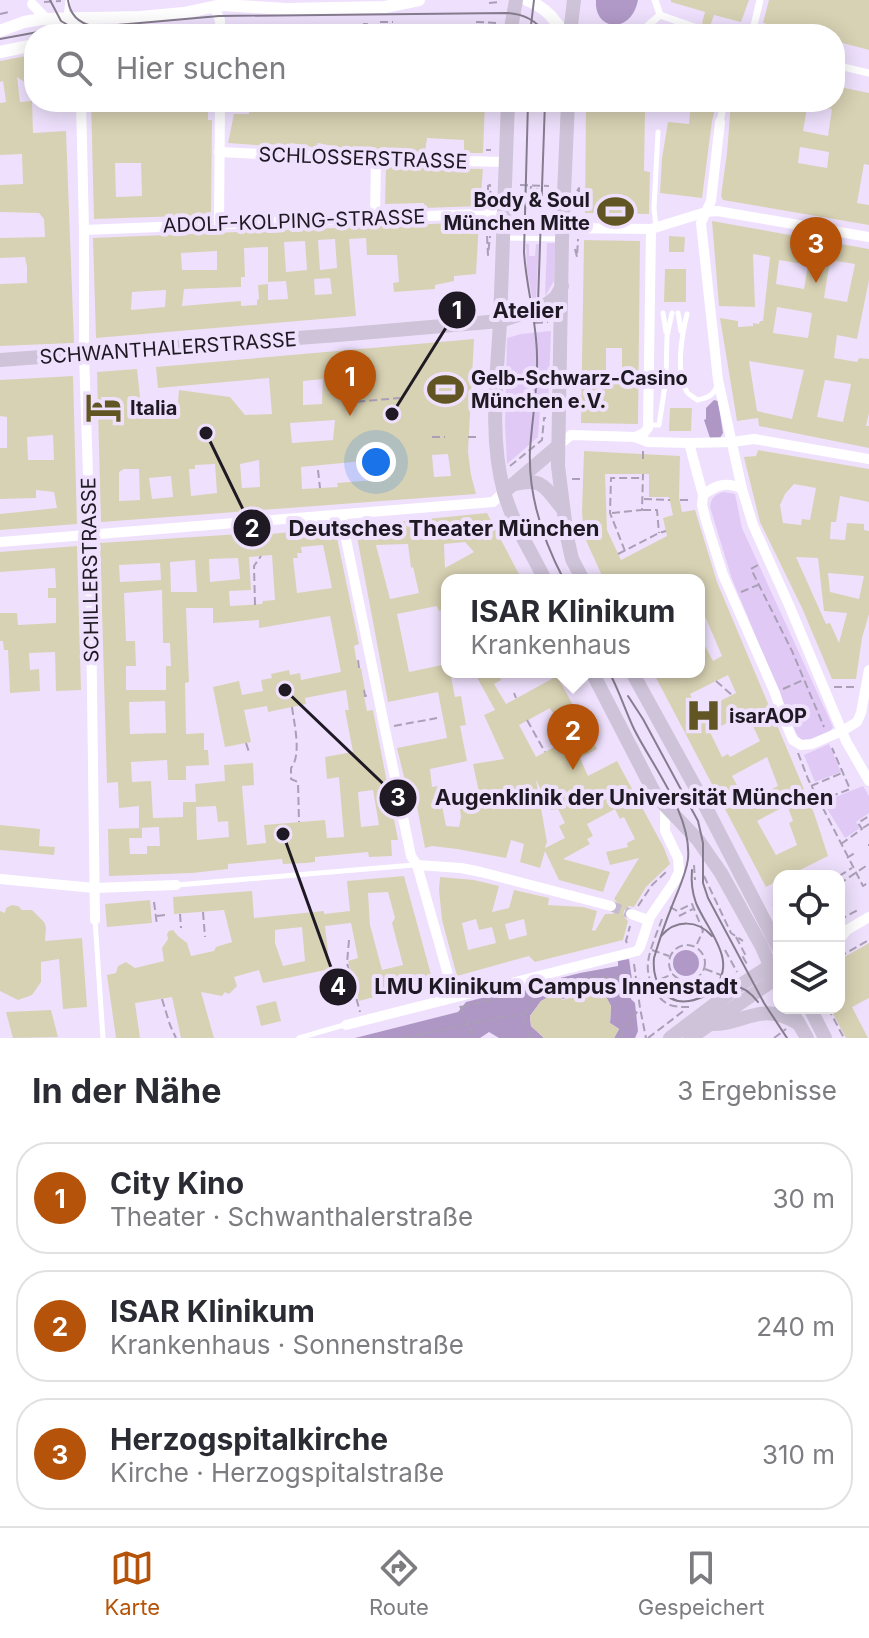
<!DOCTYPE html>
<html lang="de">
<meta charset="utf-8">
<style>
body{margin:0;font-family:Inter,sans-serif;background:#f2f2f3;color:#2b2b33}
.controls{position:absolute;right:24px;bottom:24px;display:grid;overflow:hidden;border-radius:16px;box-shadow:0 4px 20px #0003}
.controls button{width:72px;height:72px;display:grid;place-items:center;padding:0;border:0;border-bottom:2px solid #e1e1e2;background:#fff;color:#2b2b33;font:40px sans-serif}
.you{position:absolute;left:376px;top:462px;width:28px;height:28px;margin:-20px;border:6px solid #fff;border-radius:50%;background:#1a73e8;box-shadow:0 0 0 12px #1a73e833}
.badge{display:grid;place-items:center;width:52px;height:52px;border-radius:50%;background:#b45309;color:#fff;font-size:26px;font-weight:700}
.pin{position:absolute;translate:-50% -66px;filter:drop-shadow(0 2px 4px #0008)}
.pin::after{content:'';position:absolute;top:42px;width:28px;height:24px;background:inherit;clip-path:polygon(0 0,100% 0,50% 100%)}
.popup{position:absolute;left:441px;top:574px;width:264px;height:104px;box-sizing:border-box;display:grid;place-content:center;border-radius:16px;background:#fff;filter:drop-shadow(0 2px 6px #0005);font-size:26px;white-space:nowrap;color:#7c7c81}
.popup b{font-size:30px;color:#2b2b33}
.popup::after{content:'';position:absolute;left:50%;top:100%;margin-left:-16px;border:16px solid transparent;border-top-color:#fff}
.list{margin:0;padding:0;list-style:none}
h2{display:flex;justify-content:space-between;align-items:center;height:104px;margin:0;padding:0 32px;font-size:34px}
h2 small{font-size:26px;font-weight:400;color:#7c7c81}
.list li{display:grid;grid-template-columns:52px 1fr auto;gap:24px;align-items:center;box-sizing:border-box;height:112px;margin:0 16px 16px;padding:0 16px;border:2px solid #e1e1e2;border-radius:32px}
.list b{display:block;font-size:30px;white-space:nowrap}
.list p{margin:0;font-size:26px;white-space:nowrap;color:#7c7c81}
.list em{font-size:26px;font-style:normal;color:#7c7c81}
.icon{flex:none;width:44px;height:44px;fill:none;stroke:currentColor;stroke-width:2;stroke-linecap:round;stroke-linejoin:round}
.map{position:relative;flex:none;width:869px;height:1038px;overflow:hidden}
.search{position:absolute;background:#fff;box-shadow:0 4px 20px #0003;left:24px;right:24px;top:24px;height:88px;display:flex;align-items:center;gap:20px;box-sizing:border-box;padding:0 28px;border-radius:32px;color:#7c7c81;font-size:30px}
.sheet{height:488px;background:#fff}
nav{display:flex;justify-content:space-around;align-items:center;box-sizing:border-box;height:112px;border-top:2px solid #e1e1e2;background:#fff;font-size:22px;color:#7c7c81}
nav a{display:grid;justify-items:center;gap:4px}
nav .on{color:#b45309}
.map>svg:first-child{display:block}
.green{fill:#e0caf5}
.forest{fill:#af97c5}
.water{fill:#b099c7}
.building{fill:#d8d2b4;fill-rule:evenodd}
.lines{fill:none;stroke-linecap:round;stroke-linejoin:round}
.minor-tunnel{stroke:#c5b9d1;stroke-width:10;stroke-dasharray:10 5;stroke-linecap:butt}
.path{stroke:#aa9fb6;stroke-width:2;stroke-dasharray:8 4;stroke-linecap:butt}
.service{stroke:#fff;stroke-width:5}
.pedestrian{stroke:#fff;stroke-width:7}
.minor{stroke:#fff;stroke-width:10}
.tertiary{stroke:#fff;stroke-width:12}
.secondary{stroke:#cec3d8;stroke-width:14}
.tram{stroke:#867c8f;stroke-width:2}
.labels{text-anchor:middle;dominant-baseline:central;stroke-width:8;stroke-linejoin:round;paint-order:stroke}
.street-label{font-size:20px;fill:#1e1923;stroke:#efe1fd}
.poi-label{font-size:20px;font-weight:bold;fill:#1e1923;stroke:#efe1fd;text-anchor:start}
.leader{fill:none;stroke:#1e1923;stroke-width:3}
.callout-dot{fill:#1e1923;stroke:#efe1fd;stroke-width:3}
.mark-label{font-size:24px;text-anchor:middle;font-weight:bold;fill:#fff}
.callout-label{font-size:22px;text-anchor:middle;font-weight:bold;fill:#1e1923;stroke:#efe1fd;stroke-width:8;stroke-linejoin:round;paint-order:stroke}
</style>
<div class="map">
<svg width="869" height="1038" viewBox="0 0 869 1038">
<rect width="100%" height="100%" fill="#efe1fd"/>
<g class="green">
<polygon points="547,243 555,243 554,281 545,296"/>
<polygon points="526,244 529,244 529,256 535,256 536,244 539,244 536,300 533,302 527,270"/>
<polygon points="551,331 548,410 540,410 538,437 507,464 505,425 507,338 521,334"/>
<path d="M724,492L735,494L742,528L833,727L829,733L805,741L800,739L796,733L732,579L710,507C711,498 715,494 724,492Z"/>
<polygon points="829,744 841,772 815,782 804,755"/>
<polygon points="863,786 869,796 869,813 856,822 860,828 845,838 823,802"/>
</g>
<g class="forest">
<polygon points="714,400 718,401 723,433 720,438 710,438 704,420 706,419 706,408"/>
<polygon points="629,959 633,986 630,991 631,999 635,1003 638,1031 635,1038 614,1038 619,1029 610,1023 611,1006 605,995 594,992 562,999 560,991 541,1001 530,1016 531,1026 544,1038 499,1038 489,1032 480,1038 355,1038 458,1012 466,1002 580,973 618,966 618,961"/>
</g>
<g class="water">
<path d="M596,0H638C635,14 629,22 615,26C601,23 595,14 596,0Z"/>
<circle cx="686" cy="963" r="13"/>
</g>
<g class="building">
<polygon points="671,0 749,0 741,22 714,15 710,26 706,26 702,23 705,12 671,2"/>
<polygon points="769,0 869,0 869,50 835,41 835,34 808,34 763,23"/>
<polygon points="26,56 28,72 26,83 17,77 20,102 32,101 33,133 66,131 74,343 0,346 0,284 27,283 27,267 25,257 0,258 0,238 45,237 44,219 39,213 0,212 0,185 23,184 22,154 0,155 0,103 6,102 3,81 0,82 0,61"/>
<path d="M835,86L869,93V165L864,164L857,203L869,205V225L723,200L721,196L727,153L731,102H808L803,131L828,136L832,109L815,106V102H835ZM800,147L829,152L827,168L798,163Z"/>
<path d="M91,102H208V120H212L211,215L94,219ZM115,163H141L142,196L116,197Z"/>
<polygon points="259,102 485,102 483,153 464,153 464,140 427,138 425,152 387,151 358,147 358,150 352,150 318,143 317,148 291,143 290,147 269,144 269,146 228,143 234,114 249,114 250,104"/>
<polygon points="586,102 668,102 666,110 645,110 644,171 650,172 649,214 585,213"/>
<polygon points="691,102 717,102 712,121 702,198 660,193 662,158 668,122 689,124"/>
<polygon points="386,167 483,169 480,206 424,208 424,203 385,204"/>
<path d="M712,221L869,249V280L857,339L837,335L834,358L857,362L859,358L869,359V413L866,426H869V448L759,426L758,418L737,421L720,318L738,321V327L753,326V323L759,324L760,321H763L770,257L753,254L755,307L719,306ZM779,260L808,265L804,289L776,284ZM830,260L855,264L847,302L824,298ZM777,307L812,313L808,338L773,333ZM749,361L804,370L792,419L757,411ZM825,380L851,384L843,422L817,417Z"/>
<path d="M479,222L476,274L454,276V281L435,285V289L394,292L393,283L399,282L397,255H367L366,238L349,239L356,316L96,338L93,238ZM335,239L337,268L320,270L318,240ZM305,241L307,270L286,272L284,242ZM268,247V282L286,281L288,299L268,300V284L258,285L259,299L257,300V305L241,306V301L182,306L184,289L241,287V277H245L244,248ZM217,251V270H182L181,253ZM330,278L332,294L315,295L314,279ZM166,290L165,307L131,310L132,292Z"/>
<polygon points="669,236 685,237 684,252 669,252"/>
<path d="M584,240L640,241L638,424L581,423ZM606,348H622V374L606,375Z"/>
<polygon points="665,269 686,269 686,302 664,302"/>
<path d="M474,339L468,452L471,475L476,494L101,522L97,372L137,369L141,406L178,402L179,390L230,397L245,415L272,414L269,378L158,388L156,367ZM323,379L322,404L303,405V381ZM335,420L333,440L292,443L290,423ZM448,454L451,476L434,477L432,455ZM259,460L260,487L242,488L240,464ZM374,460L376,480L337,483L338,487L302,489L301,467ZM215,464L217,493L191,496L189,469H195V465ZM124,469H139L140,500L119,501V472ZM171,476L173,497L152,499L149,478Z"/>
<path d="M73,376L77,524L0,530V514L57,508L54,492L36,490V498L0,499V448H7V417L0,416V380ZM53,435L54,460H28L27,437Z"/>
<polygon points="670,408 692,408 691,431 669,431"/>
<path d="M758,450L869,469V502L840,496L836,522H831L830,539L845,540L847,523L864,524V530L869,531V614L862,638L856,679H832L802,608L760,522L744,457L756,456ZM794,484L816,488L810,520L802,519L801,525L783,523L780,505L785,494ZM796,557L818,558L824,611L847,613L839,643L830,623L826,624ZM828,573L864,576L859,599L830,592Z"/>
<path d="M584,451L680,456L679,497L682,512L695,510L717,582L814,813L828,856L788,876H779V880L766,887L653,672H699V635L713,661L722,656L699,602V580H604L584,536L582,512ZM605,474H649V497H669L673,515L663,518L667,536L621,560L607,530ZM728,675L736,693L718,702L719,705L700,715L690,694ZM738,717H746L750,725L752,724L760,741L730,757L728,754L722,757L710,732ZM767,757L778,786L746,802L732,776ZM787,805L793,821L789,823L797,845L776,855L757,821Z"/>
<path d="M487,513L522,580H447V608L439,611L437,606L397,614L409,672L447,664V672H450L455,697L461,696L466,725L460,726L467,761L430,769L432,787L438,786L446,826L459,827L461,817L458,795L460,793L466,791L481,802L473,764L504,759L484,715L495,710L474,672H497L501,680L494,684L506,704L557,676L597,749L580,758L588,776L617,761L664,848L670,864L646,887L634,907L629,906L624,911L623,916L628,921L623,940L535,962L529,956L457,976L442,920L439,890L440,877L474,880L499,886L492,912L509,908L514,890L549,898L548,905L583,907L597,911L592,930L595,931L605,914H612L617,911L619,905L614,899L639,858L610,865L606,852L628,847L627,843L635,839L624,817L620,819L615,809L587,824L593,836L587,839L590,844L563,859L610,872L603,892L559,880L545,851L540,868L520,862L524,844L511,840L506,858L457,849L432,846L425,848L415,796L409,797L397,748L447,738L438,692L388,702L355,526ZM465,542L474,552L445,568L444,544ZM408,544L411,568L413,567L419,593L390,599L376,545ZM550,708L567,740L536,757L519,725ZM536,780L551,810L558,809L565,823L559,826L565,838L545,848L547,842ZM476,919L479,930L492,927L496,943L468,950L462,923ZM524,919L527,935L509,940L505,924Z"/>
<path d="M335,528L359,644L354,646L358,668H361L365,690L363,691L367,711L373,710L398,840H391L392,856L369,857L368,852L315,857V862L306,863L283,864L282,859L228,864V869L192,873L109,876L108,829L142,828V838H129L130,854H147V846H160L159,827L139,828V806L119,808L118,782L107,783L100,543L270,532V534ZM323,545L332,588L297,593L293,558H298L297,553H302L301,547ZM272,555L275,600L263,601L262,604L230,606L229,591L251,590L249,557ZM238,558L240,579L210,582L209,559ZM195,560L197,592H171L170,562ZM160,563L161,580L120,582L119,565ZM162,590L163,643H170L171,666H166V690H126V666H136L135,641H126L124,593ZM186,608H213V623L259,620V628L330,616L341,672L301,680L300,673L290,675L289,670L271,674L272,678L261,680L263,691L242,695L239,681L213,687L225,747L251,742L244,710L267,706L268,712L292,707L306,704L305,698L346,690L349,710H345L353,752L325,757L327,779L339,777L344,837L327,838L325,820L264,825L266,843L247,845L242,786L254,785L253,763L224,765L225,781L195,784L196,802H183V817L153,818L151,781L132,782L131,762L167,760L168,780H186V766L209,765L208,750H204V733L186,734L185,683L189,682ZM165,701L166,733L130,734L129,702ZM373,790L379,825L361,827L358,792ZM196,805V807L216,806L218,822L228,821L229,837L197,840Z"/>
<polygon points="77,546 81,690 56,691 55,652 29,653 30,670 39,669 40,691 10,693 8,650 4,650 3,641 0,641 0,613 17,613 18,625 56,623 56,598 48,598 48,588 56,588 55,568 0,572 0,552"/>
<polygon points="0,825 40,829 39,846 55,847 54,855 0,850"/>
<path d="M404,876L433,982L359,1001L348,961L358,958L351,923L325,926L330,969L263,983L259,970L234,977L237,986L229,994L225,992L222,996L201,992L214,1038H181L172,997L135,1003L140,1038H116L107,975L116,973L118,966L126,962L135,968L164,961L162,948L168,939L167,934L169,931L173,930L178,936L187,943L191,956L214,951L216,947L232,942L224,910L174,914L173,897L252,891L254,918L324,911V914L350,911L347,881ZM388,892L395,918L392,923L403,965L382,970L370,925L368,893ZM302,927L305,961L283,966L275,943V930Z"/>
<polygon points="150,900 152,923 107,927 105,904"/>
<polygon points="12,905 18,906 22,910 32,910 44,922 46,927 45,941 82,938 87,1007 63,1009 59,959 41,962 41,982 32,995 18,1000 0,991 0,911 5,913 6,908"/>
<polygon points="869,943 869,998 852,1007 868,1038 846,1038 830,1008 839,1008 839,960"/>
<polygon points="561,990 562,1000 594,992 605,995 611,1006 610,1023 619,1029 614,1038 544,1038 531,1026 530,1016 541,1001"/>
<polygon points="276,1001 281,1021 261,1026 256,1006"/>
<polygon points="51,1010 58,1037 13,1038 6,1012"/>
</g>
<g class="lines">
<polyline class="minor-tunnel" points="611,906 631,914"/>
<g class="path">
<polyline points="44,2 61,1"/>
<polyline points="489,3 501,2"/>
<polyline points="0,14 9,12"/>
<polyline points="380,22 393,22"/>
<polyline points="476,22 498,23"/>
<polyline points="363,24 367,24 367,29"/>
<polyline points="380,25 397,25 397,32"/>
<polyline points="764,30 777,34"/>
<polyline points="476,33 478,33 480,30 498,31"/>
<polyline points="480,33 498,34"/>
<polyline points="486,150 491,150"/>
<polyline points="520,185 549,186"/>
<polyline points="577,191 579,188 579,208"/>
<polyline points="530,201 531,186"/>
<polyline points="488,202 488,186 490,185 491,204"/>
<polyline points="550,207 551,189"/>
<polyline points="534,208 534,186"/>
<polyline points="536,208 537,186"/>
<polyline points="487,236 488,255 490,236"/>
<polyline points="575,249 577,257 578,239"/>
<polyline points="819,270 821,258"/>
<polyline points="535,323 548,322"/>
<polyline points="472,380 482,379"/>
<polyline points="471,392 481,392"/>
<polyline points="348,396 353,402 400,398"/>
<polyline points="428,396 450,394"/>
<polyline points="432,437 445,437"/>
<polyline points="468,437 480,437"/>
<polyline points="643,459 643,449"/>
<polyline points="510,466 542,440 544,418 546,418"/>
<polyline points="318,470 320,488"/>
<polyline points="572,479 583,479"/>
<polyline points="644,499 670,500"/>
<polyline points="680,500 690,500"/>
<polyline points="643,510 657,510 659,533"/>
<polyline points="612,513 642,510 643,474"/>
<polyline points="625,551 610,513 611,478 643,478"/>
<polyline points="618,554 659,533 666,531"/>
<polyline points="758,565 751,569 792,651 824,727"/>
<polyline points="741,592 758,585"/>
<polyline points="255,605 254,566 261,556"/>
<polyline points="359,668 358,660 360,659"/>
<polyline points="716,681 732,695"/>
<polyline points="834,687 855,687"/>
<polyline points="783,689 803,680"/>
<polyline points="364,690 365,696 369,695"/>
<polyline points="514,693 516,698"/>
<path d="M292,707C294,723 302,755 291,768V779L298,782L299,822"/>
<polyline points="527,720 545,752"/>
<polyline points="394,726 437,718"/>
<polyline points="246,743 249,752"/>
<polyline points="798,753 808,779 863,886 869,882"/>
<polyline points="811,786 842,773"/>
<polyline points="819,801 850,789 832,748"/>
<polyline points="863,828 869,824"/>
<polyline points="841,844 862,829 858,823 869,816"/>
<polyline points="868,845 869,845"/>
<polyline points="847,858 856,852"/>
<polyline points="694,865 695,880"/>
<polyline points="704,876 731,933 743,941"/>
<polyline points="831,876 838,875"/>
<polyline points="839,876 852,868"/>
<polyline points="839,884 869,864"/>
<polyline points="779,901 778,903 779,903"/>
<polyline points="154,902 157,925"/>
<polyline points="773,905 778,903"/>
<polyline points="638,906 652,885 667,871"/>
<polyline points="670,907 677,911 692,904 703,931 696,946"/>
<polyline points="203,912 205,937"/>
<polyline points="180,914 181,928"/>
<polyline points="157,916 166,915"/>
<polyline points="679,916 693,909"/>
<path d="M662,919C657,933 650,948 648,962C646,977 655,999 670,1005C676,1007 682,1007 689,1007"/>
<polyline points="839,920 860,909"/>
<polyline points="736,937 746,956 743,957 748,966"/>
<polyline points="349,940 347,963 360,1012"/>
<polyline points="627,943 626,941 630,926"/>
<circle cx="687" cy="963" r="18"/>
<polyline points="652,950 669,956"/>
<polyline points="725,950 737,972"/>
<polyline points="839,957 869,940"/>
<polyline points="634,964 640,1008 646,1038"/>
<polyline points="705,969 729,978"/>
<polyline points="162,999 170,1025 176,1038"/>
<polyline points="460,1006 472,1031 473,1038"/>
<polyline points="461,1007 576,979 603,977 656,981 673,974"/>
<polyline points="828,1008 844,1038"/>
<polyline points="403,1038 501,1017 523,1015"/>
<path d="M530,1038C516,1007 531,1018 533,991"/>
<polyline points="619,1038 639,1009"/>
<polyline points="648,1038 686,1009"/>
<polyline points="774,1038 786,1029"/>
</g>
<g class="service">
<polyline points="54,34 66,18 68,0"/>
<polyline points="656,227 654,208 658,132"/>
<polyline points="507,238 561,239"/>
<polyline points="663,313 666,332"/>
<polyline points="678,313 681,331"/>
<path d="M687,314C682,334 675,373 687,392C688,394 695,398 697,400C707,398 714,396 717,385"/>
<polyline points="649,425 659,425 666,379 667,336 672,313"/>
<polyline points="177,885 414,865"/>
<polyline points="95,920 103,1038"/>
<polyline points="299,1038 344,1025"/>
</g>
<g class="pedestrian">
<polyline points="660,15 700,29"/>
<polyline points="709,32 716,34"/>
<polyline points="638,34 660,15 655,0"/>
<polyline points="752,34 760,0"/>
<polyline points="835,65 869,73"/>
<polyline points="720,122 724,102"/>
</g>
<g class="minor">
<polyline points="32,4 61,34"/>
<polyline points="214,7 220,20 220,34"/>
<polyline points="81,102 84,230 84,354 90,535 95,920"/>
<polyline points="720,122 711,201 701,223 718,380 742,489 753,525 789,605 846,741 869,781"/>
<polyline points="219,152 376,159 506,162"/>
<polyline points="375,217 376,159"/>
<polyline points="219,223 220,102"/>
<polyline points="562,228 651,229 706,212 717,211 869,237"/>
<polyline points="84,230 504,213"/>
<polyline points="635,437 644,433 648,428 651,229"/>
<polyline points="689,443 703,495 702,505 706,521 723,575 775,693 783,717 793,740 801,745 812,744 842,731 857,722 861,713 869,670"/>
<polyline points="558,446 571,435 635,437 648,442 689,443 732,442 754,439 869,459"/>
<path d="M703,495C716,485 727,481 742,489"/>
<polyline points="341,515 411,856 417,865 454,996"/>
<polyline points="0,542 493,502 504,492"/>
<polyline points="417,865 461,868 481,872 611,906"/>
<polyline points="0,879 94,888 176,885"/>
<polyline points="631,914 648,920"/>
<polyline points="839,940 847,930 869,917"/>
<polyline points="346,1025 637,951 640,947 650,917 674,882 679,872 678,858 665,831 665,807"/>
</g>
<g class="tertiary">
<path d="M527,0C544,7 555,17 563,34"/>
<polyline points="0,31 24,22 42,19 140,17 184,13 222,5 286,9 385,7 419,0"/>
<polyline points="0,52 34,45"/>
</g>
<g class="secondary">
<polyline points="510,34 516,0"/>
<polyline points="570,34 574,0"/>
<path d="M508,102C505,175 503,248 500,322C497,377 489,437 504,492C513,524 531,551 545,580"/>
<polyline points="568,102 562,239 558,466 567,537 572,559 583,580"/>
<polyline points="0,360 338,335 500,321 543,307 556,297 562,286"/>
<path d="M515,484C543,477 545,488 562,508"/>
<polyline points="504,492 558,446"/>
<polyline points="592,672 656,796 698,840 721,873 761,945 779,985"/>
<polyline points="632,672 698,792 779,949"/>
<polyline points="790,1008 807,1038"/>
<polyline points="810,1008 825,1038"/>
<path d="M708,1024C745,1026 759,999 799,1024"/>
<polyline points="670,1038 739,986 779,960"/>
<polyline points="690,1038 779,976"/>
</g>
<g class="tram">
<polyline points="50,0 61,21 78,31"/>
<path d="M68,0C70,15 78,23 93,26"/>
<polyline points="530,34 534,0"/>
<path d="M0,39L38,32L219,16L507,13C524,14 536,20 546,34"/>
<path d="M528,102L524,252C526,287 537,321 537,357C538,388 532,419 530,450C528,496 543,540 564,580"/>
<polyline points="538,302 545,102"/>
<path d="M609,672C619,690 625,710 634,729C653,767 692,815 688,859C686,875 678,890 672,906C665,923 659,941 654,958C652,979 663,1005 689,1001C716,997 733,969 758,1002"/>
<polyline points="628,696 643,719 698,821 703,843 703,883 708,898 764,1003 787,1038"/>
<path d="M692,870C691,881 692,892 696,903C708,932 741,963 711,991"/>
<path d="M661,936C676,919 698,920 712,936"/>
</g>
</g>
<defs>
<symbol id="stadium-bare" viewBox="-9 -9 18 18"><path d="M0-5a6.5 5 0 1 0 0 10a6.5 5 0 1 0 0-10ZM-3.5-1.8h7v3.6h-7Z" fill="#615623" stroke="#efe1fd" stroke-width="2.5" paint-order="stroke"/></symbol>
<symbol id="hotel-bare" viewBox="-9 -9 18 18"><path d="M-6-4.5h1.5V1H6V5H4.5V3h-9V5H-6ZM-4 0a1.8 1.8 0 1 1 3.6 0ZM.5 0V-2.5h3Q6-2.5 6 0Z" fill="#615623" stroke="#efe1fd" stroke-width="2.5" paint-order="stroke"/></symbol>
<symbol id="hospital-bare" viewBox="-9 -9 18 18"><path d="M-5-5h3v3.5h4V-5h3V5h-3V1.5h-4V5h-3Z" fill="#615623" stroke="#efe1fd" stroke-width="2.5" paint-order="stroke"/></symbol>
</defs>
<g fill-rule="evenodd">
<use href="#stadium-bare" x="590" y="186" width="51" height="51"/>
<use href="#stadium-bare" x="420" y="364" width="51" height="51"/>
<use href="#hotel-bare" x="78" y="382" width="51" height="51"/>
<use href="#hospital-bare" x="678" y="690" width="51" height="51"/>
</g>
<g class="labels">
<g class="street-label">
<text transform="translate(363 158) rotate(2)">SCHLOSSERSTRASSE</text>
<text transform="translate(294 221) rotate(-2)">ADOLF-KOLPING-STRASSE</text>
<text transform="translate(168 348) rotate(-4)">SCHWANTHALERSTRASSE</text>
<text transform="translate(90 570) rotate(-91)">SCHILLERSTRASSE</text>
</g>
<g class="poi-label">
<text x="590" y="200" text-anchor="end">Body &amp; Soul<tspan x="590" dy="23">München Mitte</tspan></text>
<text x="471" y="378">Gelb-Schwarz-Casino<tspan x="471" dy="23">München e.V.</tspan></text>
<text x="130" y="408">Italia</text>
<text x="729" y="716">isarAOP</text>
</g>
</g>
<path class="leader" d="M392 414L457 310M206 433L252 528M285 690L398 798M283 834L338 987"/>
<g class="callout-dot">
<circle cx="392" cy="414" r="8"/>
<circle cx="206" cy="433" r="8"/>
<circle cx="285" cy="690" r="8"/>
<circle cx="283" cy="834" r="8"/>
<circle cx="457" cy="310" r="20"/>
<circle cx="252" cy="528" r="20"/>
<circle cx="398" cy="798" r="20"/>
<circle cx="338" cy="987" r="20"/>
</g>
<g class="mark-label">
<text x="457" y="319">1</text>
<text x="252" y="537">2</text>
<text x="398" y="806">3</text>
<text x="338" y="995">4</text>
</g>
<g class="callout-label">
<text x="528" y="318">Atelier</text>
<text x="444" y="536">Deutsches Theater München</text>
<text x="634" y="805">Augenklinik der Universität München</text>
<text x="556" y="994">LMU Klinikum Campus Innenstadt</text>
</g>
</svg>
<div class="controls">
<button><svg class="icon" aria-label="locate" viewBox="0 0 24 24"><circle cx="12" cy="12" r="6"/><path d="M12 2v4M12 18v4M2 12h4M18 12h4"/></svg></button>
<button><svg class="icon" aria-label="layers" viewBox="0 0 24 24"><path d="M12 4l9 5-9 5-9-5zM3 14l9 5 9-5"/></svg></button>
</div>
<div class="you"></div>
<div class="pin badge" style="left:350px;top:416px">1</div>
<div class="pin badge" style="left:573px;top:770px">2</div>
<div class="popup"><b>ISAR Klinikum</b>Krankenhaus</div>
<div class="pin badge" style="left:816px;top:283px">3</div>
<div class="search"><svg class="icon" aria-label="search" viewBox="0 0 24 24"><circle cx="10" cy="10" r="6"/><path d="M15 15l6 6"/></svg>Hier suchen</div>
</div>
<section class="sheet">
<h2>In der Nähe<small>3 Ergebnisse</small></h2>
<ul class="list">
<li><span class="badge">1</span><div><b>City Kino</b><p>Theater · Schwanthalerstraße</p></div><em>30 m</em></li>
<li><span class="badge">2</span><div><b>ISAR Klinikum</b><p>Krankenhaus · Sonnenstraße</p></div><em>240 m</em></li>
<li><span class="badge">3</span><div><b>Herzogspitalkirche</b><p>Kirche · Herzogspitalstraße</p></div><em>310 m</em></li>
</ul>
</section>
<nav>
<a class="on"><svg class="icon" aria-label="map" viewBox="0 0 24 24"><path d="M3 6l6-2 6 2 6-2v14l-6 2-6-2-6 2zM9 4v14M15 6v14"/></svg>Karte</a>
<a><svg class="icon" aria-label="directions" viewBox="0 0 24 24"><path d="M12 3l9 9-9 9-9-9zM9 14v-3h6M13 9l2 2-2 2"/></svg>Route</a>
<a><svg class="icon" aria-label="saved" viewBox="0 0 24 24"><path d="M7 4h10v16l-5-4-5 4z"/></svg>Gespeichert</a>
</nav>
